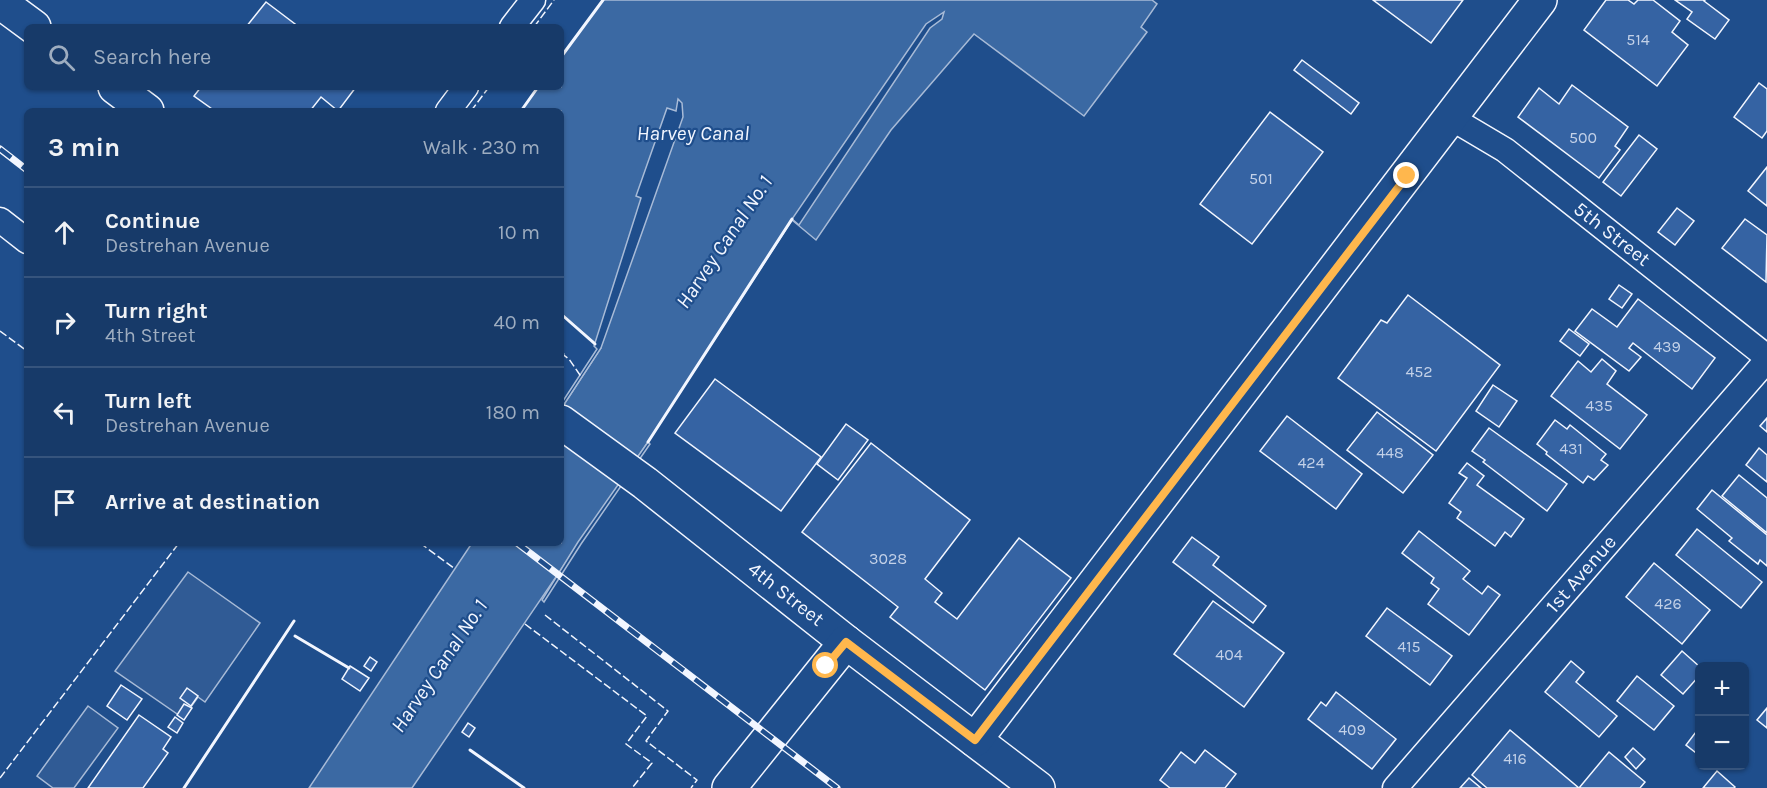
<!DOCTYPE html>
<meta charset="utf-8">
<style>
body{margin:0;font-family:Karla,sans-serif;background:#244571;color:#f1f3f6}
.controls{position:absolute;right:18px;bottom:18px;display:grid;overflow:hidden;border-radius:9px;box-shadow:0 2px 4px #0004}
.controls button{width:54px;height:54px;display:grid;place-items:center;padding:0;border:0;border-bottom:2px solid #36547d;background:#173a69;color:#f1f3f6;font:30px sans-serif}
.stop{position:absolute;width:18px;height:18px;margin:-14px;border:4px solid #ffb74d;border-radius:50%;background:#fff}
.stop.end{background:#ffb74d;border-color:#fff;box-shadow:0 2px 6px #0008}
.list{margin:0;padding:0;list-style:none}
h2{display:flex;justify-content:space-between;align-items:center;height:78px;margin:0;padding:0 24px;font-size:26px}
h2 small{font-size:20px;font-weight:400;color:#9eadc0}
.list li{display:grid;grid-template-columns:39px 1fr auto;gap:18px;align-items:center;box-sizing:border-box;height:90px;padding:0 24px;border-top:2px solid #36547d}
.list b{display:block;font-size:22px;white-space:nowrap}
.list p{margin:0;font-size:20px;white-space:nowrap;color:#9eadc0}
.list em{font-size:20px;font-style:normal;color:#9eadc0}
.icon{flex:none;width:33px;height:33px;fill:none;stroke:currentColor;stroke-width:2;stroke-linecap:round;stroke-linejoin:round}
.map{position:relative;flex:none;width:1767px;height:788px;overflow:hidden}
.search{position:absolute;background:#173a69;box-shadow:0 2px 4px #0004;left:24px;top:24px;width:540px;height:66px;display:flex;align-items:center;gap:15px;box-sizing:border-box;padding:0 21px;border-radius:9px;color:#9eadc0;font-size:22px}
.panel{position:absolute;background:#173a69;box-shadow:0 2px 4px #0004;left:24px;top:108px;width:540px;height:438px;border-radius:9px}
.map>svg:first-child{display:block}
.parking{fill:#305b95;stroke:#a8bbd7;stroke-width:1.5}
.water{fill:#3b69a3;stroke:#a8bbd7;stroke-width:1.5}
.pier{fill:#1f4e8c;stroke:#a8bbd7;stroke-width:1.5}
.building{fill:#3563a3;stroke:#f2f6ff;stroke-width:1.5}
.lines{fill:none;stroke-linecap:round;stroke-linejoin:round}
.minor-casing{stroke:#f2f6ff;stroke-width:27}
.secondary-casing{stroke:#f2f6ff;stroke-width:36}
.minor{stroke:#1f4e8c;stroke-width:24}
.secondary{stroke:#1f4e8c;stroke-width:33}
.rail-casing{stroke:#f2f6ff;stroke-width:7}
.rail{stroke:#1f4e8c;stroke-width:4.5;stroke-dasharray:14;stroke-linecap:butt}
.fence{stroke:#f2f6ff;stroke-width:1.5;stroke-dasharray:8 3;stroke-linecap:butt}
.wall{stroke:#f2f6ff;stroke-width:3}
.route{stroke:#ffb74d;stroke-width:8}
.labels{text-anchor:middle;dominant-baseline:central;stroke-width:4.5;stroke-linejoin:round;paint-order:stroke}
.number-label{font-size:16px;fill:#c3d1e8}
.street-label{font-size:20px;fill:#f2f6ff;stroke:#1f4e8c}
.water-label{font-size:21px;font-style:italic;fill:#f2f6ff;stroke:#1f4e8c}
</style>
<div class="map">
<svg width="1767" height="788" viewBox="0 0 1767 788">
<rect width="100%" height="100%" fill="#1f4e8c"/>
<g class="parking">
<polygon points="188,572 260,623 205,702 198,697 183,718 115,671"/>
<polygon points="88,706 118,728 74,788 53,788 37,776"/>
</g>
<polygon class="water" points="603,0 1152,0 1157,4 1141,27 1147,32 1084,116 974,34 891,130 816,240 792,220 648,442 412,788 309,788 472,543 561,543 561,409 601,348 561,314 561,111 521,111 538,87 561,87 561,57"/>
<g class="pier">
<polygon points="944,12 942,19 930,28 799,225 792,219 926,24"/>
<polygon points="678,99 682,103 683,117 601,348 561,409 561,404 597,349 594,346 641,198 636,196 667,108 676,111"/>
<polygon points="648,442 650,444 581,544 544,602 542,600 578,542"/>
</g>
<g class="building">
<polygon points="1373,0 1463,0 1431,43"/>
<polygon points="1606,0 1628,0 1634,4 1638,0 1653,0 1680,21 1672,32 1688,45 1657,86 1584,30"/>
<polygon points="1675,0 1705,0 1704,1 1729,20 1715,39 1687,19 1692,12"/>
<polygon points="266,2 299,27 246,27"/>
<polygon points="1302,60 1359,103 1351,114 1294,70"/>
<polygon points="1759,83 1767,89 1767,131 1762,138 1734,117"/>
<polygon points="1572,85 1628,127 1615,146 1620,150 1599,178 1518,117 1539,88 1559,104"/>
<polygon points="201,87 356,87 338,111 321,97 310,111 215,111 194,96"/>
<polygon points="1270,112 1323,152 1252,244 1200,204"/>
<polygon points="1639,135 1657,149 1621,196 1603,182"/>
<polygon points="1767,167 1767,206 1748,191"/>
<polygon points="1677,208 1694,221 1675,245 1658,232"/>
<polygon points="1745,219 1767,235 1766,282 1722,248"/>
<polygon points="1619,285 1632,294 1622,308 1609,299"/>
<polygon points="1408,295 1500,365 1436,451 1338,378 1381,320 1387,323"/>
<polygon points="1638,299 1715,358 1692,389 1633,343 1629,348 1641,357 1629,371 1575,331 1592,309 1617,327"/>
<polygon points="1569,329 1589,344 1580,356 1560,341"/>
<polygon points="1602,359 1616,371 1607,384 1647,415 1620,449 1551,396 1578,361 1591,372"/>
<polygon points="715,379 821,457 781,511 675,433"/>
<polygon points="1493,385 1517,401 1499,427 1476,411"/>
<polygon points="1377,412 1433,455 1403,493 1347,450"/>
<polygon points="1287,416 1362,474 1336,509 1260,451"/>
<polygon points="1767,418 1767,432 1760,426"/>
<polygon points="1555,420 1567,429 1570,425 1606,454 1601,460 1608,465 1594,480 1588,476 1583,483 1546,454 1547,452 1537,444"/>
<polygon points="846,424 868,440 838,480 817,464"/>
<polygon points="1489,428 1567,484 1547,511 1483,462 1485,460 1472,451"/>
<polygon points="871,443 970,520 925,579 942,593 935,602 957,619 1019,538 1071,578 985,690 890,617 898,607 802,532"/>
<polygon points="1759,448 1767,455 1767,482 1746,465"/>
<polygon points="1467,463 1484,476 1477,485 1524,519 1511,537 1505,532 1495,546 1457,518 1461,512 1449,503 1467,478 1459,473"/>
<polygon points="1739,475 1767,498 1767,533 1722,496"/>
<polygon points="1712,490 1767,535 1767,566 1760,560 1758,564 1729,541 1732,538 1697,509"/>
<polygon points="1697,529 1762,582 1741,608 1676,555"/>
<polygon points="1419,531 1470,571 1463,579 1482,594 1488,586 1500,595 1469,635 1428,604 1439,589 1431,583 1434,578 1402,553"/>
<polygon points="1192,537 1219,557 1213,565 1266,606 1253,623 1173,562"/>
<polygon points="1654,563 1710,610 1682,644 1626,597"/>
<polygon points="1213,601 1284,653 1244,707 1174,654"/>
<polygon points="1387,608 1452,656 1430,685 1366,636"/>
<polygon points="1682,651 1700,667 1700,675 1683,694 1661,675"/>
<polygon points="370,657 377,662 371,671 364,666"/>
<polygon points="1571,661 1584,672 1576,682 1617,716 1599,737 1545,692"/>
<polygon points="350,666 369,678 360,691 342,679"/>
<polygon points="1637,676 1674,706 1654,730 1617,701"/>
<polygon points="121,685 142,699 127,720 107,706"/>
<polygon points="187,688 198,696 191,706 180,698"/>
<polygon points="1336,692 1396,739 1372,769 1308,719 1321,702 1326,706"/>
<polygon points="184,704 192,708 184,720 177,715"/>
<polygon points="1767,708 1767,728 1757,720"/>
<polygon points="139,715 171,737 163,749 168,753 143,788 88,788"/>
<polygon points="175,717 183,723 177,733 168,727"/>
<polygon points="468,723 475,728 469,737 462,732"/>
<polygon points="1699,728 1700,728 1700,756 1686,745"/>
<polygon points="1510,730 1579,788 1609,752 1645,782 1640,788 1487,788 1472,775"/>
<polygon points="1633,748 1645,759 1636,769 1625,757"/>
<polygon points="1205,750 1236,774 1225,788 1170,788 1160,780 1181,752 1195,763"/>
<polygon points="1717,771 1735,787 1734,788 1703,788"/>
<polygon points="1469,778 1481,788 1460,788"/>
</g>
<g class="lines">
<defs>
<g id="minor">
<polyline points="512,27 533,0"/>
<polyline points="448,111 466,87"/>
<polyline points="1451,118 1505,150 1767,357"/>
<polyline points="0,220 27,241"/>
<polyline points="1395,788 1767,360"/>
</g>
<g id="secondary">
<polyline points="0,2 34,27"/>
<polyline points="115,87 147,111"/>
<polyline points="561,422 645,483 846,642 1038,788"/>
<polyline points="975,740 1540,0"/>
<polyline points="729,788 846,642"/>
</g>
</defs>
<use href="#minor" class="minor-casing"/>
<use href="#secondary" class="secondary-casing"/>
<use href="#minor" class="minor"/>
<use href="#secondary" class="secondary"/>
<defs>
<g id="rail">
<polyline points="0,149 27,170"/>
<polyline points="517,543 837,788"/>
</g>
</defs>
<use href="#rail" class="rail-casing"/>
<use href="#rail" class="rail"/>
<g class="fence">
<polyline points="534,27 554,0"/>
<polyline points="471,111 489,87"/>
<polyline points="0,331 27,351"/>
<polyline points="561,353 569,359 582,378"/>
<polyline points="420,543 455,569"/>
<polyline points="545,615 668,711 646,741 697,780 691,788"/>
<polyline points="525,624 647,716 626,744 652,763 632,788"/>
<polyline points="0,778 179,543"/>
</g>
<g class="wall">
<polyline points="561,57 603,0"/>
<polyline points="521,111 538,87"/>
<polyline points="561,314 595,344"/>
<polyline points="561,357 563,354"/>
<polyline points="648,442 792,219"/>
<polyline points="295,636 349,668"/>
<polyline points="470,750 524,788"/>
<polyline points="184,788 294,621"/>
</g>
</g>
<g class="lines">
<polyline class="route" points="826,666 846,642 975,740 1407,176"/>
</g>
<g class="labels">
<g class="number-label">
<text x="1638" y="39">514</text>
<text x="1583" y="137">500</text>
<text x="1261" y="178">501</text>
<text x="1667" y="346">439</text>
<text x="1419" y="371">452</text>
<text x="1599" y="405">435</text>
<text x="1571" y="448">431</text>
<text x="1390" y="452">448</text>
<text x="1311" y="462">424</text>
<text x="888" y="558">3028</text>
<text x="1668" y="603">426</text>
<text x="1409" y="646">415</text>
<text x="1229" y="654">404</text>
<text x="1352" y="729">409</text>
<text x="1515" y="758">416</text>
</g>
<g class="street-label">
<text transform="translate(1612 234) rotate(38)">5th Street</text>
<text transform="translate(1581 574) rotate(-49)">1st Avenue</text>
<text transform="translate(786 594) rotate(38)">4th Street</text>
</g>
<g class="water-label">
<text x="693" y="133">Harvey Canal</text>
<text transform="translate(724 242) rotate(-56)">Harvey Canal No. 1</text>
<text transform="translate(439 666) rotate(-56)">Harvey Canal No. 1</text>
</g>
</g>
</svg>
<div class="controls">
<button>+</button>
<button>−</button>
</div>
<div class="stop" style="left:826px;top:666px"></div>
<div class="stop end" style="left:1407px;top:176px"></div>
<div class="search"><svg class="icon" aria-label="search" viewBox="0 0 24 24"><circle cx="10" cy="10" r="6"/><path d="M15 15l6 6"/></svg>Search here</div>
<section class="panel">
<h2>3 min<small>Walk · 230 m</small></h2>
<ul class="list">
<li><svg class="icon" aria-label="ahead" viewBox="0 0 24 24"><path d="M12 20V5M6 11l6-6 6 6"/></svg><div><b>Continue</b><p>Destrehan Avenue</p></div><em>10 m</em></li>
<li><svg class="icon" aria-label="right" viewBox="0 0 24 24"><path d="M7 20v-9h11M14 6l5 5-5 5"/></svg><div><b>Turn right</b><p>4th Street</p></div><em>40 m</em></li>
<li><svg class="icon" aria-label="left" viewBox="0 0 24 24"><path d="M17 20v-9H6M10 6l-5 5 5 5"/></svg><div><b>Turn left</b><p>Destrehan Avenue</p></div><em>180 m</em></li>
<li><svg class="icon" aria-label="arrive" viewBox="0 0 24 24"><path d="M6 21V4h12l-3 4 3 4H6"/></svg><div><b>Arrive at destination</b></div></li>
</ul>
</section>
</div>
